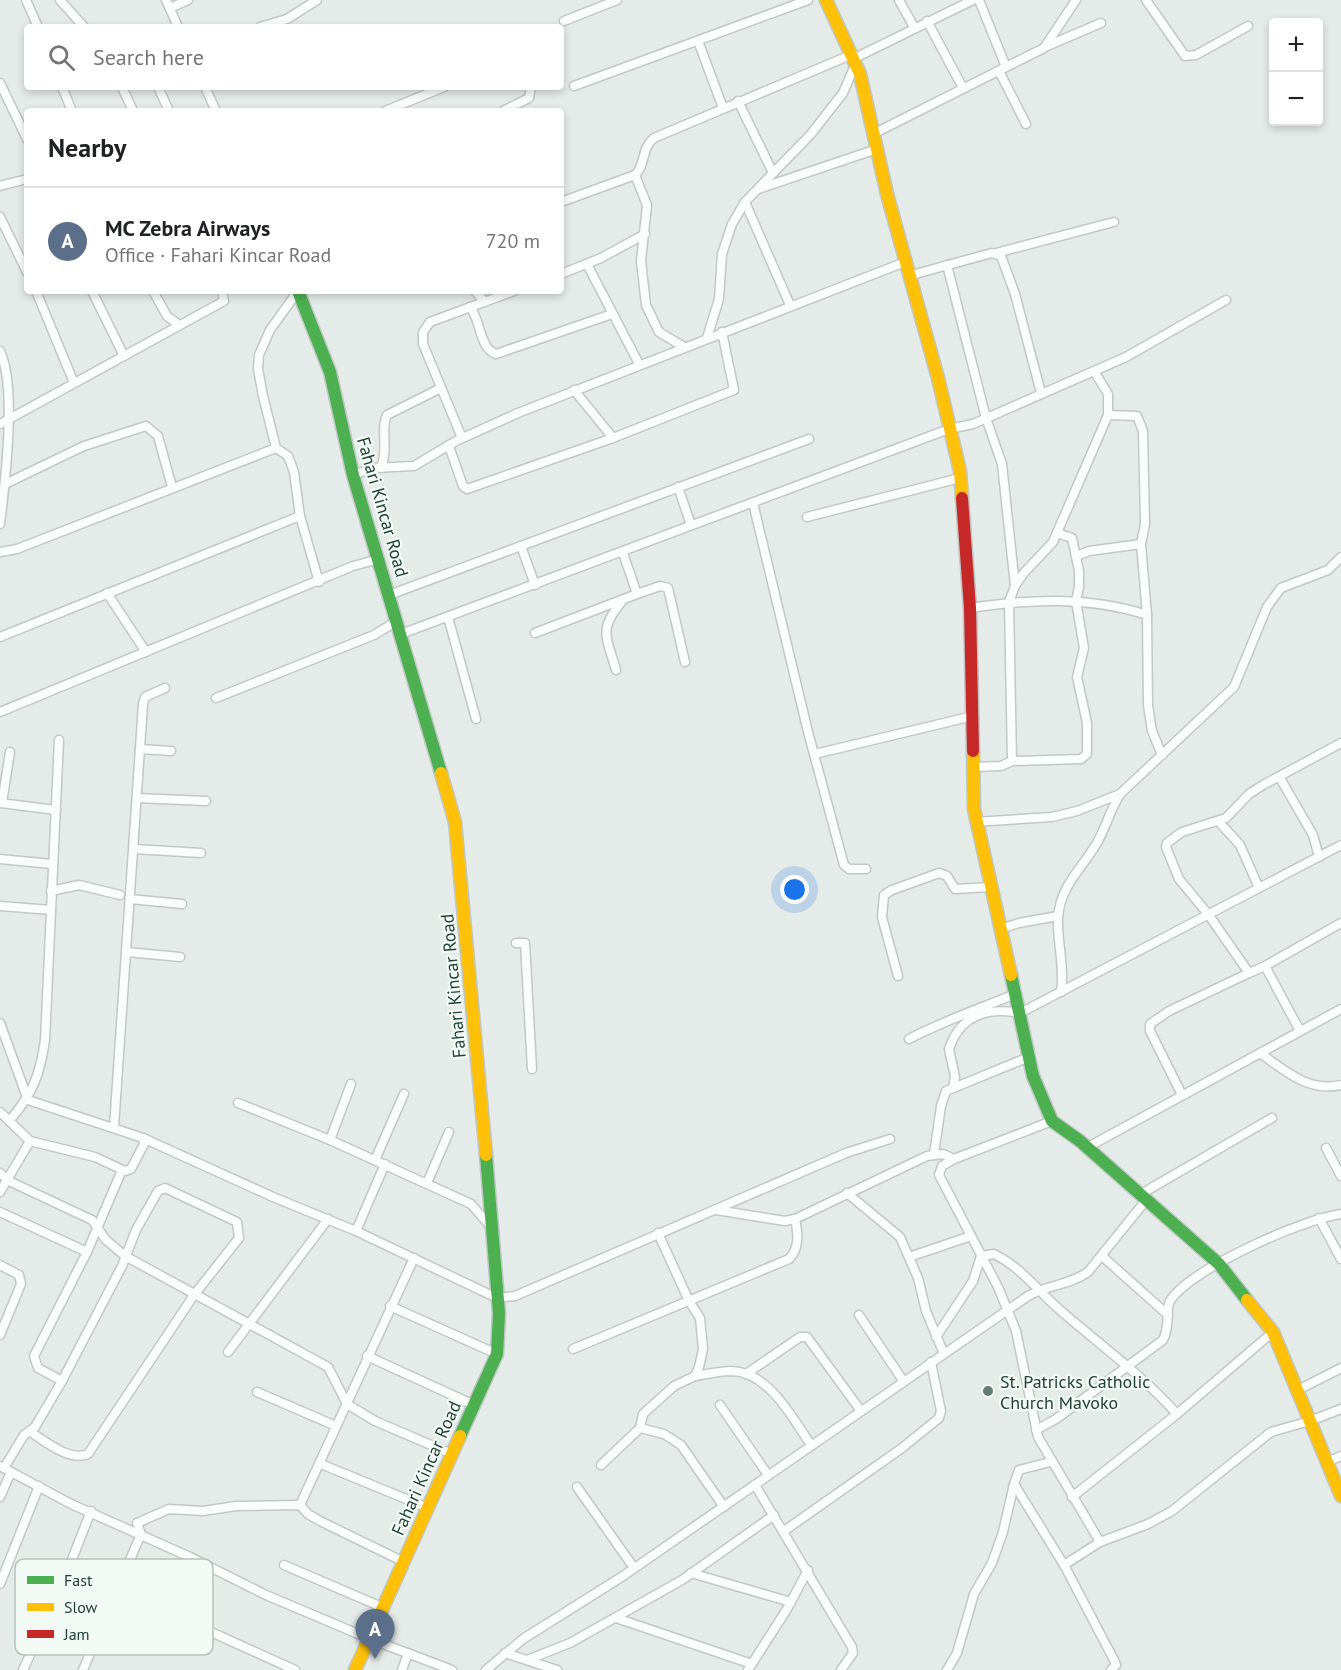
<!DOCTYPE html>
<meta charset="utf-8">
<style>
body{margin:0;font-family:"PT Sans",sans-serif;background:#f2f2f2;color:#202124}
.controls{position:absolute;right:18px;top:18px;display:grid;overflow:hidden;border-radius:6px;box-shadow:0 3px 9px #0003}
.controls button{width:54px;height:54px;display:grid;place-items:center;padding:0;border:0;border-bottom:2px solid #e0e0e0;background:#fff;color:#202124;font:30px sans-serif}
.you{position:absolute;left:795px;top:890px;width:21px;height:21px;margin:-15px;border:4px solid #fff;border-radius:50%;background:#1a73e8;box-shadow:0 0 0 9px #1a73e833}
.badge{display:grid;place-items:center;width:39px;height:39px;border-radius:50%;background:#ea580c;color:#fff;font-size:20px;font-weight:700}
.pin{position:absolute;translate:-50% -50px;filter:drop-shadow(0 2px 3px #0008)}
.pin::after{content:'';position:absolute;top:32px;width:21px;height:18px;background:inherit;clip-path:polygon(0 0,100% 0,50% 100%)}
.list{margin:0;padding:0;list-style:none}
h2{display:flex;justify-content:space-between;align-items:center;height:78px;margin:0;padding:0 24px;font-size:26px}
h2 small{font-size:20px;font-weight:400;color:#757577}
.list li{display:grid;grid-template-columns:39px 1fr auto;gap:18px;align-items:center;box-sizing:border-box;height:108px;padding:0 24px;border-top:2px solid #e0e0e0}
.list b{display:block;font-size:22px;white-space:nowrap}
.list p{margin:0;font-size:20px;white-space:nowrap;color:#757577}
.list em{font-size:20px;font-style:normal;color:#757577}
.icon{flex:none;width:33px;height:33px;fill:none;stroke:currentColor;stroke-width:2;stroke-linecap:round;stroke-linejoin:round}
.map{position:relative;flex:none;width:1341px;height:1670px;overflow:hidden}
.search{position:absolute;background:#fff;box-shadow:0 3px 9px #0003;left:24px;top:24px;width:540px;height:66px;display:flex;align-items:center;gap:15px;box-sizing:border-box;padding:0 21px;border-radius:6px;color:#757577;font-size:22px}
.panel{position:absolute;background:#fff;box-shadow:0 3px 9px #0003;left:24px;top:108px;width:540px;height:186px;border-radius:6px}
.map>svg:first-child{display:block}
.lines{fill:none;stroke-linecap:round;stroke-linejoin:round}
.street-casing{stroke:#c2c8c5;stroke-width:11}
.fast-casing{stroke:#bec7c3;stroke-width:15}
.slow-casing{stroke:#bec7c3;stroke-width:15}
.jam-casing{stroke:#bec7c3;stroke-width:15}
.street{stroke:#fbfcfc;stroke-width:8}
.fast{stroke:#4caf50;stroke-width:12}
.slow{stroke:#ffc107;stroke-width:12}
.jam{stroke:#c62828;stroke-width:12}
.poi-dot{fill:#657c73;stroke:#f3faf5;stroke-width:2}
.labels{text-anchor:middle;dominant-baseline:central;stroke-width:4.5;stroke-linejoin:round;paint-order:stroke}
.street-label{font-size:18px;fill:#204134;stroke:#f3faf5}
.poi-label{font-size:18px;fill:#204134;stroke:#f3faf5;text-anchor:start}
.key{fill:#f3faf5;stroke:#b4c2bb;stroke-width:1.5}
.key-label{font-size:16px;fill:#204134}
</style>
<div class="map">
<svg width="1341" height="1670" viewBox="0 0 1341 1670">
<rect width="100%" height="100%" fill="#e5ebe8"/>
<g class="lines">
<defs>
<g id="street">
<polyline points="26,0 38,27"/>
<polyline points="60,0 84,27"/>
<polyline points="166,0 178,27"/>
<polyline points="899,0 914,27"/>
<polyline points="979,0 1006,67"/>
<polyline points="1146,0 1185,56 1196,55 1248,26"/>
<polyline points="170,8 188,0"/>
<polyline points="564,21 617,0"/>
<polyline points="927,21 963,88"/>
<polyline points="260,27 287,19 317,0"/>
<polyline points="698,41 723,108"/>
<polyline points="1047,46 1101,23"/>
<polyline points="855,58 973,0"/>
<polyline points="999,71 1026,124"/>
<polyline points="0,83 27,139"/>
<polyline points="574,86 808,0"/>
<polyline points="62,87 72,111"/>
<polyline points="122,87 133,111"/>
<polyline points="158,87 169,111"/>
<polyline points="205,87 216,111"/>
<polyline points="738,101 773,173"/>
<polyline points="385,111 444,87"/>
<polyline points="503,111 529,98 531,87"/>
<polyline points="873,134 1044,48 1076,0"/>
<polyline points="635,175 647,205 641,261 646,305 659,332 684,347"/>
<polyline points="0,186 27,179"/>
<polyline points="758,189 877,149"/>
<path d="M561,202L635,175C646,165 641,148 654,138L853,54"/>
<polyline points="745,202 790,305"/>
<polyline points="0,217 27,272"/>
<polyline points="996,253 1114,222"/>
<polyline points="587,264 639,364"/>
<polyline points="947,265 986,418 1002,464 1015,586"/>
<polyline points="561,274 601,258 645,234"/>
<polyline points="908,276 992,253 1001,256 1015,294 1041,393"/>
<polyline points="36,291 74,383"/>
<polyline points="92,291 124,356"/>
<polyline points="153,291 167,316 179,325"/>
<polyline points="298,291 270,330 259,355 258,369 263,396 276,448 288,456 294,472 300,516 319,582"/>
<polyline points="475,291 485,302"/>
<path d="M470,307C481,320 479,348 496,354L612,314"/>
<polyline points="707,338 719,299 722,254 732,224 745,202 811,134 843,93 856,63"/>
<path d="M0,351C17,387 5,483 0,524"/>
<polyline points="574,390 613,438"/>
<polyline points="1108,415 1137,416 1143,431 1145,524 1141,544 1147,615 1148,705 1152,731 1162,755"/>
<polyline points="0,424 224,301 222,291"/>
<polyline points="462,438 423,344 423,332 430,322 514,291"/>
<polyline points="449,446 463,486 467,489 613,438 734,390 722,332"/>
<path d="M381,468C389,449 380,428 387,415L441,388"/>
<polyline points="353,475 373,468 414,466 456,441 518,413 905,262"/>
<polyline points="5,484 84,446 146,426 158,436 172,487"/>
<polyline points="678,487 691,525"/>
<polyline points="753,503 808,732 844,865 849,869 866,869"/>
<polyline points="807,517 960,478"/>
<polyline points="521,546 535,585"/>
<polyline points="0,552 17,549 276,448"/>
<polyline points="1077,556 1089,551 1141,544"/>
<polyline points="107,593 146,652"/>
<polyline points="637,594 660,586 668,588 685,662"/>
<polyline points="389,595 809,439"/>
<path d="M970,608C1030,599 1089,596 1147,615"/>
<polyline points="448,617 476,719"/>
<polyline points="535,633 637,594 623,553"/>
<polyline points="401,634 949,429 973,424 1126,357 1226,300"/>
<polyline points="0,637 300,516"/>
<path d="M616,670C606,635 598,630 623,600"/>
<polyline points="216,698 374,635 397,621"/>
<polyline points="0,712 353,566 379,559"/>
<polyline points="1341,743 1263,785 1249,794 1226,818 1182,832 1167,843 1166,847 1179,879 1208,914 1249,973 1265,966 1341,923"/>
<polyline points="140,749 171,751"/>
<polyline points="815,754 973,716"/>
<polyline points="1012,761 1009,602 1015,586 1023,574 1053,542 1108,415 1108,394 1094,371"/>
<polyline points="973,767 1001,766 1012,761 1081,759 1087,754 1087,723 1077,677 1084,648 1076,601 1079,587 1079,571 1072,538 1057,533"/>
<polyline points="1280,778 1313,835 1319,857"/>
<polyline points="137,798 206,801"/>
<polyline points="0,803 56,810"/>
<polyline points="2,803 10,752"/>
<polyline points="975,822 1052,817 1077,811 1120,794"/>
<polyline points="1219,822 1240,845 1259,888"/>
<polyline points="134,849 201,853"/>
<polyline points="0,859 52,864"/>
<polyline points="51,891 79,885 120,895"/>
<polyline points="130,899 182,904"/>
<polyline points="0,906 51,910"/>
<polyline points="1000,929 1019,923 1058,916"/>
<polyline points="516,943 525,943 532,1069"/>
<polyline points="127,952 180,957"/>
<polyline points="1265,966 1300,1031"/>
<polyline points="898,976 882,917 884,895 892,890 939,873 947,876 955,889 990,887"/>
<path d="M1061,992C1065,966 1057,943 1058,918C1060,885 1083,868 1098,841C1106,826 1111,809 1120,794L1234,687L1267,607L1281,588L1328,570L1341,557"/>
<polyline points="0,1023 28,1100 143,1138 273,1197 356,1231 497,1298 515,1296 846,1153 890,1139"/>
<path d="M909,1039C943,1021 979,1009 1015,994"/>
<path d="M1260,1053C1284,1070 1309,1093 1341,1085"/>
<path d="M953,1087L955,1077L949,1049C960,1015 988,1007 1020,1013L1341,845"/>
<polyline points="1182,1095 1150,1031 1150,1024 1169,1011 1249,973"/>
<polyline points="238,1103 330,1140 471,1204 490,1226"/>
<polyline points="0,1112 30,1141 95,1157 125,1171 131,1169 144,1144 143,1138"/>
<path d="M10,1120C33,1093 40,1075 45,1040L59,740"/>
<polyline points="1052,1121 954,1159 942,1166 939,1175 998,1287 1016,1331 1038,1437 1100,1542"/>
<polyline points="114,1127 143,704 145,697 165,688"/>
<polyline points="330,1140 351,1084"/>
<polyline points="1088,1147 1341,1009"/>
<polyline points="1326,1148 1341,1176"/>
<polyline points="934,1154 941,1106 946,1091 1029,1057"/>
<polyline points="375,1160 404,1094"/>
<polyline points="0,1173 9,1181 92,1220 106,1240 125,1256 328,1367 347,1404 375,1421 452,1454"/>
<polyline points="427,1183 449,1132"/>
<polyline points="0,1192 30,1141"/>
<polyline points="847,1193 900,1237 918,1278 926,1311 944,1354"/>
<polyline points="1141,1194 1272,1118"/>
<polyline points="716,1210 785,1221 795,1219 927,1156 943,1154 954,1159"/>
<polyline points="0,1212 87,1252"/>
<polyline points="1319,1218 1341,1259"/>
<polyline points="356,1231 385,1164"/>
<polyline points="1102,1256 1168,1315"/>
<polyline points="909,1257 971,1236"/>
<polyline points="0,1265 19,1275 21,1284 0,1335"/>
<polyline points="390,1306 497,1354"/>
<polyline points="859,1315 904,1382"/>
<path d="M936,1337L973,1281L981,1256L994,1254C1021,1267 1038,1291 1060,1310C1100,1345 1142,1375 1177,1414"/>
<path d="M573,1349L789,1259C800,1248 798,1233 795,1219"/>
<polyline points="228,1352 328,1219"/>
<polyline points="367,1356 474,1405"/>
<polyline points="746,1374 800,1337 807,1337 861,1411"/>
<path d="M695,1376C707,1374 720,1371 732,1371C769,1372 793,1419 811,1445"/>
<polyline points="62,1381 38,1368 34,1356 87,1252 122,1170"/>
<polyline points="1298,1390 1341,1368"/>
<polyline points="257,1392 336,1426"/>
<polyline points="720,1405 768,1475"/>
<polyline points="640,1428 664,1434 681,1445 724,1507"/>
<path d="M1036,1430L1056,1419L1163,1340C1171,1324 1165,1310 1170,1301C1190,1269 1303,1219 1341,1214"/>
<polyline points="1050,1462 1019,1470 1014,1484 1064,1565 1114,1660 1116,1665 1111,1670"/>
<polyline points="1327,1462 1341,1456"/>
<polyline points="321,1464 428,1508"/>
<polyline points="601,1465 640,1428 643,1414 674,1386 695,1376 699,1367 703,1349 700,1318 689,1301 658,1233"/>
<polyline points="0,1466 71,1504 190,1557 266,1595 370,1639 452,1670"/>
<path d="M4,1468L24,1435L35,1427L62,1381L122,1266L136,1230L158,1191L165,1188L237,1222L239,1238L194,1295L88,1454C69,1462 45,1441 29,1431"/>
<polyline points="755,1485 852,1647 853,1653 841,1670"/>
<polyline points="577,1487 634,1568"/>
<polyline points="0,1497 11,1472"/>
<polyline points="1072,1497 1177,1414 1273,1332"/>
<polyline points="300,1505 414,1258"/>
<polyline points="784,1531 902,1448 939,1418 941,1411 931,1362"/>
<polyline points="284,1565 384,1608"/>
<polyline points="1064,1565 1100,1542 1148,1524 1172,1511 1271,1432 1310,1421 1341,1409"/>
<polyline points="691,1573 791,1602"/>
<polyline points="0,1584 39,1486"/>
<polyline points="180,1618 295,1670"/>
<polyline points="616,1618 752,1664"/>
<polyline points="505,1653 557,1670"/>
<polyline points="527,1660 570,1643 682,1580 774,1515"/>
<polyline points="23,1670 60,1590 91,1511"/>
<polyline points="83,1670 141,1534 137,1523 169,1509 203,1511 236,1506 300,1505 308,1514 320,1521 404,1562"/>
<polyline points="402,1670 408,1653"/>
<path d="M486,1670L523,1639L623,1576L1028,1296C1047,1285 1070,1285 1088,1272L1147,1199"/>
<polyline points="748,1670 787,1609 808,1570"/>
<polyline points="947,1670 957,1653 974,1594 992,1563 1003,1532 1014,1484"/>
</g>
<g id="fast">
<polyline points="298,291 330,372 353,475 441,773"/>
<polyline points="1011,975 1033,1076 1052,1121 1080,1141 1219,1264 1247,1300"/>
<polyline points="460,1436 497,1354 499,1313 486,1155"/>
</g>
<g id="slow">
<polyline points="826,0 860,74 887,194 938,378 960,471 962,498"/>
<polyline points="973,751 974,809 1011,975"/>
<polyline points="441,773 455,822 486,1155"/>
<polyline points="1247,1300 1273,1332 1341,1496"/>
<polyline points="355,1670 460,1436"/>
</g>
<polyline id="jam" points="962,498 970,608 973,751"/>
</defs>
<use href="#street" class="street-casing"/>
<use href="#fast" class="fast-casing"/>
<use href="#slow" class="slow-casing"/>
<use href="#jam" class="jam-casing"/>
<use href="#street" class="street"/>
<use href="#fast" class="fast"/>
<use href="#slow" class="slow"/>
<use href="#jam" class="jam"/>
</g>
<circle class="poi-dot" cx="988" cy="1391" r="6"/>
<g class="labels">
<g class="street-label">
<text transform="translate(383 507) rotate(74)">Fahari Kincar Road</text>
<text transform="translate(453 986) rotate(-95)">Fahari Kincar Road</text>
<text transform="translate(426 1468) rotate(-66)">Fahari Kincar Road</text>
</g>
<g class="poi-label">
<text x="1000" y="1381">St. Patricks Catholic<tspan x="1000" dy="21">Church Mavoko</tspan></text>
</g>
</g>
<rect x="15" y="1559" width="198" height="96" rx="9" class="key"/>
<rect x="27" y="1576" width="27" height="8" fill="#4caf50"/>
<rect x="27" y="1603" width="27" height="8" fill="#ffc107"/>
<rect x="27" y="1630" width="27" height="8" fill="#c62828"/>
<g class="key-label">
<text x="64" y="1586">Fast</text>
<text x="64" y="1613">Slow</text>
<text x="64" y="1640">Jam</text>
</g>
</svg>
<div class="controls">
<button>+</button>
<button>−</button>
</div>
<div class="you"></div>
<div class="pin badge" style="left:375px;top:1659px;background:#5c6f8a">A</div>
<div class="search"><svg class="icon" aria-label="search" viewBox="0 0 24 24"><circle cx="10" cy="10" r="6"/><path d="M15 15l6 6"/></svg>Search here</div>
<section class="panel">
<h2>Nearby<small></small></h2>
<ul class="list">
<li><span class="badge" style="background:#5c6f8a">A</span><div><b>MC Zebra Airways</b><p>Office · Fahari Kincar Road</p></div><em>720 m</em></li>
</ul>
</section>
</div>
